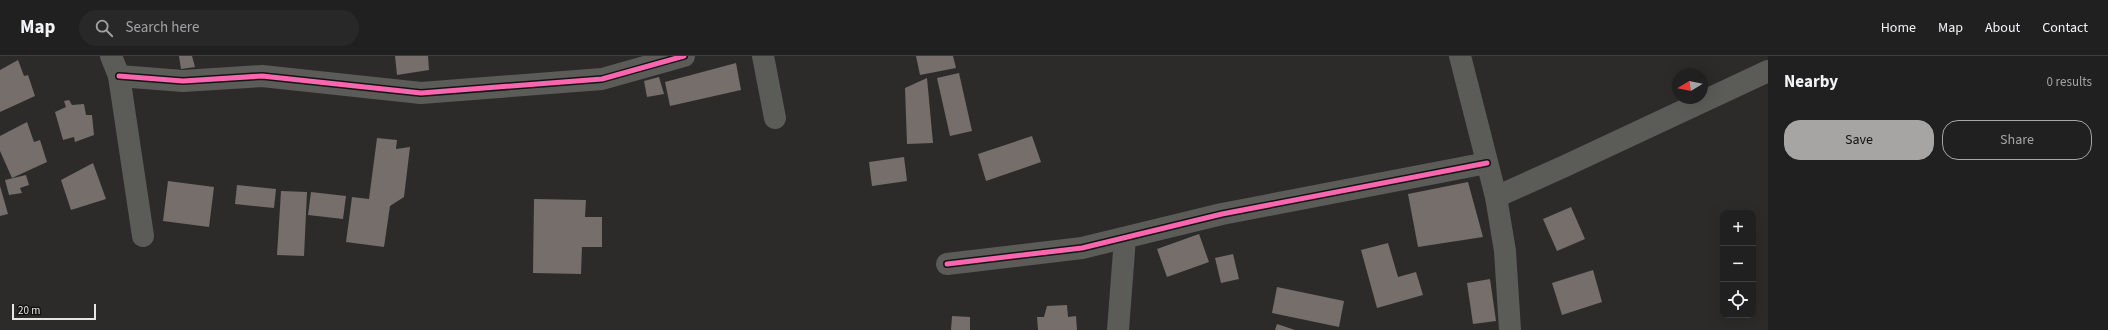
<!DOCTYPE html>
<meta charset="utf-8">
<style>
body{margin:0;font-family:"Source Sans 3",sans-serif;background:#292829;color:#f1f3f6}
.controls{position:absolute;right:12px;bottom:12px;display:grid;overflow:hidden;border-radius:8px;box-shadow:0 4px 16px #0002}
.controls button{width:36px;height:36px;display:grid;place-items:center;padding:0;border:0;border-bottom:1px solid #3e3e3e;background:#212020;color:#f1f3f6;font:20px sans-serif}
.compass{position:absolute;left:1672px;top:12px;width:36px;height:36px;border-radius:50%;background:#212020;box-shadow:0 4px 16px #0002;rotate:260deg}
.scale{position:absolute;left:12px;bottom:10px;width:84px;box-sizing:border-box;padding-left:4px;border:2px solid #e7e6e5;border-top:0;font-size:11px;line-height:14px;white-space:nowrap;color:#e7e6e5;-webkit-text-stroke:3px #151413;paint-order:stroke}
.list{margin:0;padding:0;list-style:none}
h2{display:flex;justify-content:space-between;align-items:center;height:52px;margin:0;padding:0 16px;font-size:17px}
h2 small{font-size:13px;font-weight:400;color:#a2a3a5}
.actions{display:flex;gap:8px;padding:12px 16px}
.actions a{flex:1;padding:9px 0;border:1px solid #a6a5a4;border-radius:16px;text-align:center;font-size:14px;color:#a6a5a4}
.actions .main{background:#a6a5a4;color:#111}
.icon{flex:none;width:22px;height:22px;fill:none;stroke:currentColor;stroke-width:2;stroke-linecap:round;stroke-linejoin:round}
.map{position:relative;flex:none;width:1768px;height:274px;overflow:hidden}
header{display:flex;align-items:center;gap:24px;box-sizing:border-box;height:56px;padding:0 20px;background:#212020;border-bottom:1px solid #3e3e3e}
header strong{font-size:19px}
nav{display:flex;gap:22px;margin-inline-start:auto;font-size:14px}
.search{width:280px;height:36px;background:#292829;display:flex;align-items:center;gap:10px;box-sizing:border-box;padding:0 14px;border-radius:22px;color:#a2a3a5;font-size:15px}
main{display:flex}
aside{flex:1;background:#212020}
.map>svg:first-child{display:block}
.building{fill:#756e6a}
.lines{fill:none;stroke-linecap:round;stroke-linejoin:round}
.minor{stroke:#5b5b57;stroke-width:22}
.cycleway-casing{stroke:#151413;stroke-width:8}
.cycleway{stroke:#f766af;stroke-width:5}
</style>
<header>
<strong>Map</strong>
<div class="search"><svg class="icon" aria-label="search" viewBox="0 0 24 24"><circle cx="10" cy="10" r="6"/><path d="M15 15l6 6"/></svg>Search here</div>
<nav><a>Home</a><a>Map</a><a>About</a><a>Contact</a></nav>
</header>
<main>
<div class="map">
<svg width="1768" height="274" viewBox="0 0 1768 274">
<rect width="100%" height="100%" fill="#2c2b2a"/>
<g class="building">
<polygon points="179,0 192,0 195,11 181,13"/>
<polygon points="395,0 428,0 429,14 397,19"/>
<polygon points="916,0 953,0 956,12 920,19"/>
<polygon points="18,4 24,20 28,19 35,40 0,56 0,14"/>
<polygon points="736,7 741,34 670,50 665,26"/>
<polygon points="959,17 972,75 950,80 937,22"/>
<polygon points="659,21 664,38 647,41 644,25"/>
<polygon points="927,22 933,87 907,88 905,32"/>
<polygon points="69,44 72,49 84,48 86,59 92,59 94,79 75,86 74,81 63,84 55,56 66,51 64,45"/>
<polygon points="27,66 34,86 40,84 47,106 12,122 0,95 0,80"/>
<polygon points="1032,80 1041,106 986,125 978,98"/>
<polygon points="377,82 397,84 396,93 410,91 404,141 390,150 384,191 346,186 352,141 369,143"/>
<polygon points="904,101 907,125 872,130 869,106"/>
<polygon points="93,107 106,143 71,154 61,124"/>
<polygon points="26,119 29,129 20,132 22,137 9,139 5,124"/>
<polygon points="168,125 214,131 209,171 163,165"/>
<polygon points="1468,126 1483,181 1418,191 1408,138"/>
<polygon points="237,129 276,133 274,152 235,148"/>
<polygon points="0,130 8,158 0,160"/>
<polygon points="281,135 307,136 304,200 277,199"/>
<polygon points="311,136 346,140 343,163 308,159"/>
<polygon points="534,143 586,144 585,161 602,161 602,191 582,191 581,218 533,217"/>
<polygon points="1571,151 1585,183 1557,195 1543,163"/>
<polygon points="1199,178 1209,206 1167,221 1157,193"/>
<polygon points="1388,187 1398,221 1416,216 1423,239 1377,252 1361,194"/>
<polygon points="1233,198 1239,223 1221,227 1215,202"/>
<polygon points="1593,214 1602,246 1562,259 1552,227"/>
<polygon points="1490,223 1496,265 1473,268 1467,227"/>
<polygon points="1277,231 1344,245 1339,271 1272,257"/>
<polygon points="1067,249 1068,261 1076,260 1077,274 1038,274 1037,261 1044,261 1047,250"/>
<polygon points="952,260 970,261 970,274 951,274"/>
<polygon points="1277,268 1295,274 1275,274"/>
</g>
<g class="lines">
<g class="minor">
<polyline points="111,0 119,20 143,180"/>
<polyline points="763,0 775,62"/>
<polyline points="1460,0 1496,141"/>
<polyline points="119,20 183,25 262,20 421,37 602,23 684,0"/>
<polyline points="947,208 1082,192 1222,158 1487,107"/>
<polyline points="1118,274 1125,182"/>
<polyline points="1510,274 1505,195 1496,141 1565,110 1768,15"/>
</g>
<defs>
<g id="cycleway">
<polyline points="119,20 183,25 262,20 421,37 602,23 684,0"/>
<polyline points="947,208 1082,192 1222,158 1487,107"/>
</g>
</defs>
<use href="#cycleway" class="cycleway-casing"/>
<use href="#cycleway" class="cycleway"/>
</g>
</svg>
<div class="controls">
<button>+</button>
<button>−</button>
<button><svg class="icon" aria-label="locate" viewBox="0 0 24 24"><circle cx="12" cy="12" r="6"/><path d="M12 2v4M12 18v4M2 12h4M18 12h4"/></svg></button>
</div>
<svg class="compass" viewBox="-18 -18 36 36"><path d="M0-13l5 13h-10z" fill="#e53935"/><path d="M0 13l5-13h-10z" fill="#a2a3a5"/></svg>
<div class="scale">20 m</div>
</div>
<aside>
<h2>Nearby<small>0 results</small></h2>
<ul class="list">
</ul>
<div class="actions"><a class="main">Save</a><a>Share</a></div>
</aside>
</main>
